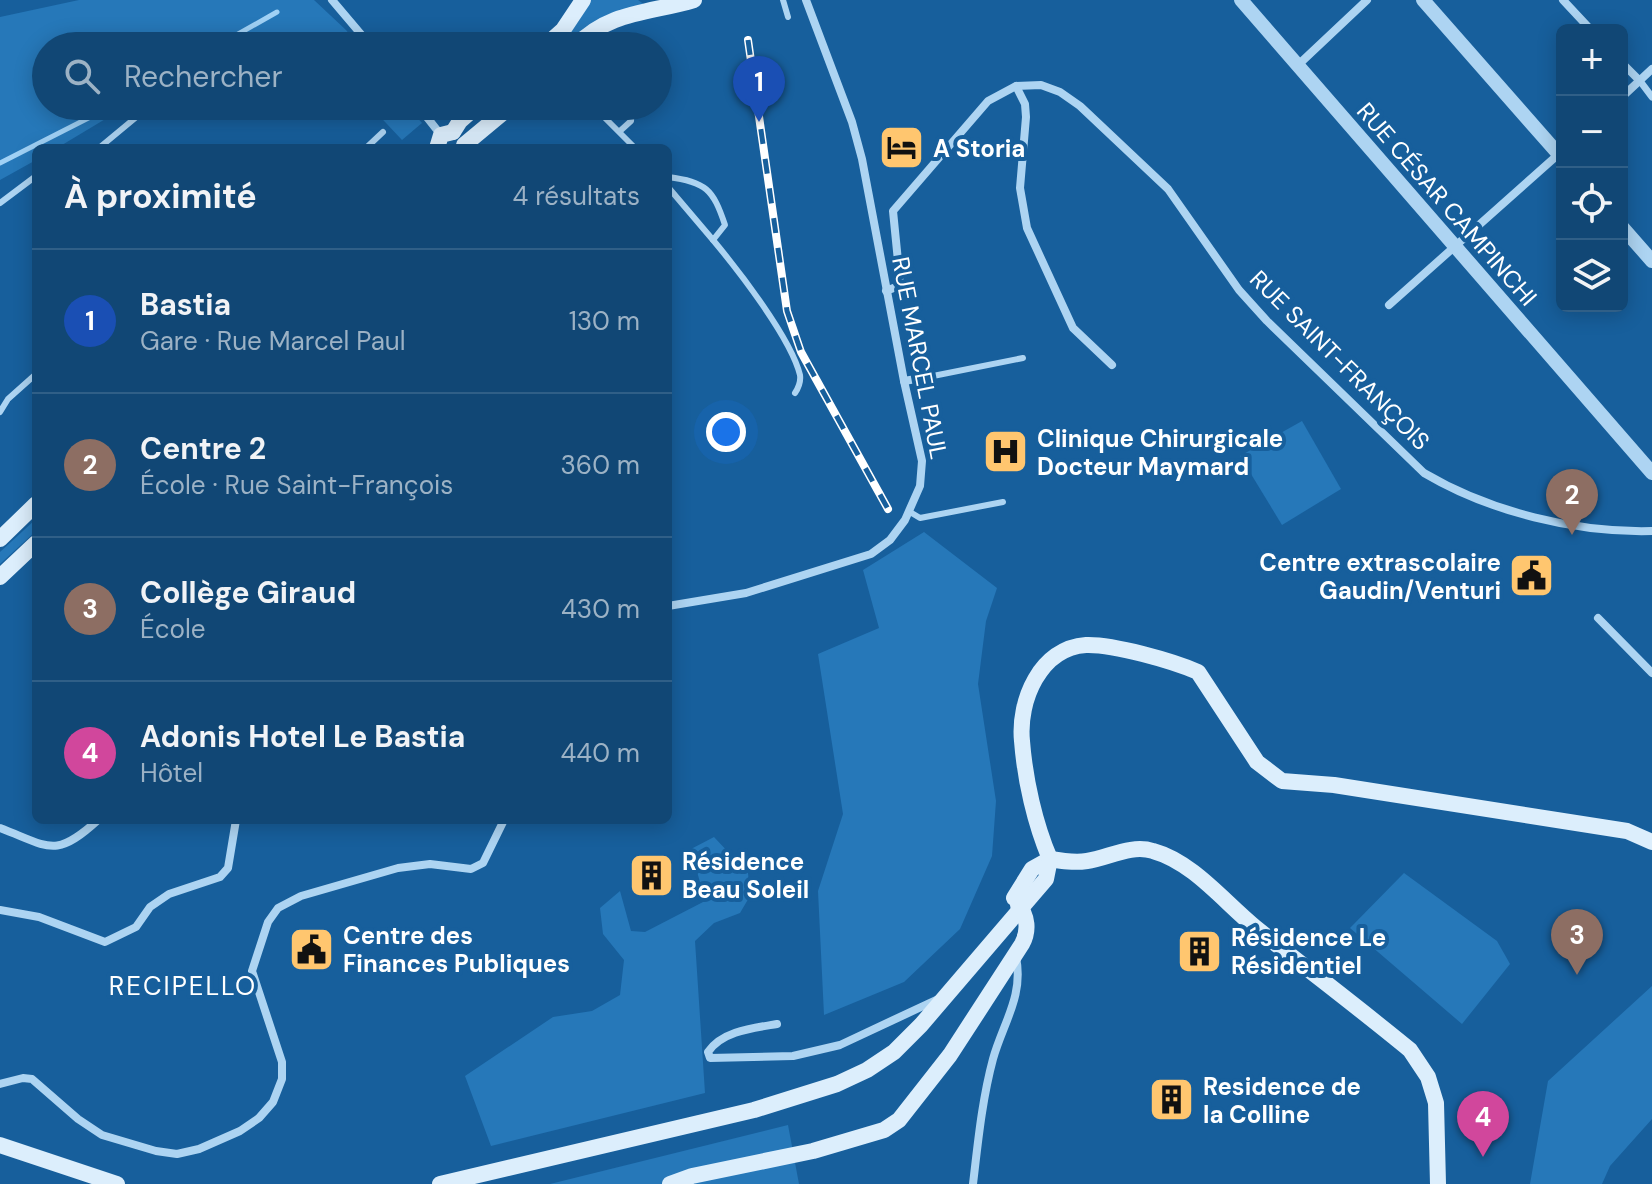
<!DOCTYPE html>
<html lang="fr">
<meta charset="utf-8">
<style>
body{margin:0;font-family:"DM Sans",sans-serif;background:#1e517d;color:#f1f3f6}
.controls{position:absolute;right:24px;top:24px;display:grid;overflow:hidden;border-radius:12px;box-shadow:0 4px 20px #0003}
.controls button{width:72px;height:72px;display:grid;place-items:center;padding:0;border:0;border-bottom:2px solid #305f87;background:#114775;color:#f1f3f6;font:40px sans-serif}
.you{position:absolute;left:726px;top:432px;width:28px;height:28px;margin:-20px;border:6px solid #fff;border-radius:50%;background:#1a73e8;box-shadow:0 0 0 12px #1a73e833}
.badge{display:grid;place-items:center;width:52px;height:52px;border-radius:50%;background:#ffc66f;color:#fff;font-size:26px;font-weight:700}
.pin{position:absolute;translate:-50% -66px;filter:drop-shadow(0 2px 4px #0008)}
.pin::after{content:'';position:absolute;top:42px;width:28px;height:24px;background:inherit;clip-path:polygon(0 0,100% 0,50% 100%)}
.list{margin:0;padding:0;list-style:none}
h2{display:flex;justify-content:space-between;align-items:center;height:104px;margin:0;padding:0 32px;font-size:34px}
h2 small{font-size:26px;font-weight:400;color:#9cb2c5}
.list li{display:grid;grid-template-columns:52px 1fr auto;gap:24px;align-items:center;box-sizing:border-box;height:144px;padding:0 32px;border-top:2px solid #305f87}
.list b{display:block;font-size:30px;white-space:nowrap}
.list p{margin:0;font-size:26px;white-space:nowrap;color:#9cb2c5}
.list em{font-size:26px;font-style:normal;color:#9cb2c5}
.icon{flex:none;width:44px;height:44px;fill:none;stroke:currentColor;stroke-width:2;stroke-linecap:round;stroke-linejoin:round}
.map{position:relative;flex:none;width:1652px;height:1184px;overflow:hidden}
.search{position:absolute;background:#114775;box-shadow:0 4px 20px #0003;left:32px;top:32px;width:640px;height:88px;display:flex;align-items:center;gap:20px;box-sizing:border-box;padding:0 28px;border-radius:44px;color:#9cb2c5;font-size:30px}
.panel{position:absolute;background:#114775;box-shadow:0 4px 20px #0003;left:32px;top:144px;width:640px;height:680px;border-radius:12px}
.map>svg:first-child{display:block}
.green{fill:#2678b9}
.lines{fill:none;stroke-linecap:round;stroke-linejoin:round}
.stream{stroke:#a0d1f5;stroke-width:5}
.service{stroke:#add4f2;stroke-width:6}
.pedestrian{stroke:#add4f2;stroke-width:7}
.minor{stroke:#add4f2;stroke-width:8}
.tertiary{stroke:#add4f2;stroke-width:14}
.secondary{stroke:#dceefc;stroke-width:16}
.rail-casing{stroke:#fff;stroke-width:8}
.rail{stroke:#175f9c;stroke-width:5;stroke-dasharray:15;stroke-linecap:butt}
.labels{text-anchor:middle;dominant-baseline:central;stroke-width:8;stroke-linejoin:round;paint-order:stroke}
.poi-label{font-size:24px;font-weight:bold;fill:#fff;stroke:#175f9c;text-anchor:start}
.street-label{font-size:24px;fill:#fff;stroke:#175f9c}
.neighbourhood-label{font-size:26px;letter-spacing:2px;fill:#fff;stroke:#175f9c}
</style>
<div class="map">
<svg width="1652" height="1184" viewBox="0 0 1652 1184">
<rect width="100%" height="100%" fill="#175f9c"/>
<g class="green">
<polygon points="79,0 314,0 346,30 359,46 46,46 46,106 127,106 57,148 36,148 36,160 0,180 0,17"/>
<polygon points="591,0 638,0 645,5 569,44 563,44 563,38 578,22"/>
<polygon points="370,106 407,106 422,123 402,140"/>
<polygon points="1302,421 1341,489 1282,525 1240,456"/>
<polygon points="36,519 36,531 0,564 0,552"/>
<polygon points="924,532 997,588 986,621 978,684 996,801 992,856 960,929 904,982 824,1015 818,891 843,814 818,654 879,628 863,570"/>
<polygon points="714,837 748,873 750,896 740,913 714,923 695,941 705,1093 491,1146 465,1076 553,1017 592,1011 620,995 624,960 603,934 600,908 620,891 631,931 645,932 705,901 691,849"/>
<polygon points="1404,873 1497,941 1510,964 1462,1024 1350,928"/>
<polygon points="1652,986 1652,1119 1610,1166 1602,1184 1530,1184 1548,1081"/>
<polygon points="788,1125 799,1184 550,1184"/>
</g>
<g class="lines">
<g class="stream">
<polyline points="217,46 277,12"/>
<polyline points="0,163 112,106"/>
</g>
<g class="service">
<polyline points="783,0 788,17"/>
<polyline points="593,106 635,148"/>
<polyline points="620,131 631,121 632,106"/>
<polyline points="99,148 140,114"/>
<polyline points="366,148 383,132"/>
<path d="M668,177C706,182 713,189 725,225L713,240L668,187"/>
<polyline points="0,203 36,176"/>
<path d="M713,240C738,270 791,338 800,375C801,382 799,387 795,393"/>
<polyline points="928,377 1023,358"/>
<polyline points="0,412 8,399 36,374"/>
<polyline points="910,512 920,518 1003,502"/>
</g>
<polyline class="pedestrian" points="1640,81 1652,97"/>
<g class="minor">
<polyline points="332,0 371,46"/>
<polyline points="1563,0 1591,30"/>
<polyline points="1622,63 1640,81"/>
<polyline points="1297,66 1367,0"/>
<polyline points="1016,86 1025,104 1026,117 1020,188 1027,228 1073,328 1112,365"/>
<polyline points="1622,97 1652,69"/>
<polyline points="418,106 441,135"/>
<path d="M886,291L896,287L900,281L893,211L988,101L1016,86L1041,85L1060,92L1080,106L1168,189L1239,290L1267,321L1424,473C1490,512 1576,533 1652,531"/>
<polyline points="1389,305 1561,152"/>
<polyline points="904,381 928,377"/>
<polyline points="668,606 746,593 871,554 890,540 905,520 920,486 922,461 904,381 862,159 852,122 806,0"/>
<polyline points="1598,618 1652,673"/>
<path d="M0,828C50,847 55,859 98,820"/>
<polyline points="0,910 39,917 105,942 136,927 150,907 169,894 220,877 228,868 236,820"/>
<path d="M777,1024C753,1028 722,1031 708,1052L710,1058L793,1056L840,1045L936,1000"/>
<polyline points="0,1084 23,1078 32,1079 78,1119 102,1135 156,1151 177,1154 199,1149 240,1131 259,1118 273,1102 282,1079 282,1062 252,971 268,922 278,908 301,896 398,868 430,864 471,869 483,863 504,820"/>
<path d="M973,1184C978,1142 982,1100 993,1059C1003,1023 1024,996 1016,957"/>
</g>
<g class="tertiary">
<polyline points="1241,0 1652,473"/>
<polyline points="1423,0 1562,158"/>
<polyline points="1622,227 1652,261"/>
</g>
<g class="secondary">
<polyline points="545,46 563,30 583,0"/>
<path d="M576,46C609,11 651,13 694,0"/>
<polyline points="453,132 460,121 477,106"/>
<polyline points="464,145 511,106"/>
<polyline points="437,148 441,135 453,132"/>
<polyline points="0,539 36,504"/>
<polyline points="0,577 36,543"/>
<path d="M1050,859C1035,824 1025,780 1022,741C1018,701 1040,648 1086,645C1113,644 1173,661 1198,672L1257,762L1282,781L1334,785L1627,831L1652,842"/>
<path d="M1050,859C1062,861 1074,863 1087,861C1108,858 1131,844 1153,851C1193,862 1224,902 1256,928C1307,969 1359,1008 1410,1050L1428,1077L1436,1103L1438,1184"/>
<polyline points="1014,898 1032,869 1050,859"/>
<polyline points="0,1145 117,1184"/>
<polyline points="440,1184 754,1110 837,1084 867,1070 894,1052 921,1025 1046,879 1050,859"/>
<path d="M670,1184L692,1176L813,1151L884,1130L899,1120L950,1055L1022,944C1029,931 1028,916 1018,905L1020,889"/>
</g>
<defs>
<polyline id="rail" points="748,40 787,311 801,352 888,509"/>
</defs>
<use href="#rail" class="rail-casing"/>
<use href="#rail" class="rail"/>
</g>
<defs>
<symbol id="hotel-square" viewBox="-11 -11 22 22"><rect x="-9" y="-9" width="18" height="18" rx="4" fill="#ffc66f" stroke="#175f9c"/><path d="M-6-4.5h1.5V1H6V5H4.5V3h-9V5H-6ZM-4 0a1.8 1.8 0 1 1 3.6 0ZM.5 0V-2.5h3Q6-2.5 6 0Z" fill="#111"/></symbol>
<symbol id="hospital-square" viewBox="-11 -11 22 22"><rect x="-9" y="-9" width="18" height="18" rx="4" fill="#ffc66f" stroke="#175f9c"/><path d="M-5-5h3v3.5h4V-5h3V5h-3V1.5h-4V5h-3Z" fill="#111"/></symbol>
<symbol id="civic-square" viewBox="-11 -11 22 22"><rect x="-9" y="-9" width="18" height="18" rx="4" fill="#ffc66f" stroke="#175f9c"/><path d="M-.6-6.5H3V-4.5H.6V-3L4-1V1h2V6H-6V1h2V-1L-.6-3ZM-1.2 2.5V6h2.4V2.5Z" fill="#111"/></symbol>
<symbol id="building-square" viewBox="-11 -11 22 22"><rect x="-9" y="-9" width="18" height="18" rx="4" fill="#ffc66f" stroke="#175f9c"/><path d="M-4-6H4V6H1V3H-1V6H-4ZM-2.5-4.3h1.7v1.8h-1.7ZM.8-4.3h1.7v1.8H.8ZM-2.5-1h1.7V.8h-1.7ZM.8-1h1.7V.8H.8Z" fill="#111"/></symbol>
</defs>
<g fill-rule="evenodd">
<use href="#hotel-square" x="876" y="122" width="51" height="51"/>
<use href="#hospital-square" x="980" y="426" width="51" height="51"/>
<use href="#civic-square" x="1506" y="550" width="51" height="51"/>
<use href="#building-square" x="626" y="850" width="51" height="51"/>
<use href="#civic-square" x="286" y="924" width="51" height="51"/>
<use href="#building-square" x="1174" y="926" width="51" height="51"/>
<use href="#building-square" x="1146" y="1074" width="51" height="51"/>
</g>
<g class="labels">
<g class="poi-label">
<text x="933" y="148">A Storia</text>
<text x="1037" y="438">Clinique Chirurgicale<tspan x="1037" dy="28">Docteur Maymard</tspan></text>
<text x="1501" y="562" text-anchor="end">Centre extrascolaire<tspan x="1501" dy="28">Gaudin/Venturi</tspan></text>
<text x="682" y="861">Résidence<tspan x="682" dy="28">Beau Soleil</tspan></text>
<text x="343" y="935">Centre des<tspan x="343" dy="28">Finances Publiques</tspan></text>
<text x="1231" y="937">Résidence Le<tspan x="1231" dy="28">Résidentiel</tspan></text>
<text x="1203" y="1086">Residence de<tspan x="1203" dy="28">la Colline</tspan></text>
</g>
<g class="street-label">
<text transform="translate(1447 204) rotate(49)">RUE CÉSAR CAMPINCHI</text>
<text transform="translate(920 358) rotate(79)">RUE MARCEL PAUL</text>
<text transform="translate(1340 360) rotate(45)">RUE SAINT-FRANÇOIS</text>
</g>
<g class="neighbourhood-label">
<text x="183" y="986">RECIPELLO</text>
</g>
</g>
</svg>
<div class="controls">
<button>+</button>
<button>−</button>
<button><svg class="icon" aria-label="locate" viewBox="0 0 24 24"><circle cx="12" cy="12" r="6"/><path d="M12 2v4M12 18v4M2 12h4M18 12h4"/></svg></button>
<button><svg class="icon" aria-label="layers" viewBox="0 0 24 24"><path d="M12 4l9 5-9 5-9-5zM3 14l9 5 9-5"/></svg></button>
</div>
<div class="you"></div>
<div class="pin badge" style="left:759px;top:122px;background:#1a4fb4">1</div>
<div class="pin badge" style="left:1572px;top:535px;background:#8d6e63">2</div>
<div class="pin badge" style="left:1577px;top:975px;background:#8d6e63">3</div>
<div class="pin badge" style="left:1483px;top:1157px;background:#d1479c">4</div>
<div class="search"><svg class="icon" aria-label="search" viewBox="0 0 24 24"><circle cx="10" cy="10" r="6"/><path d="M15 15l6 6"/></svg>Rechercher</div>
<section class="panel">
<h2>À proximité<small>4 résultats</small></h2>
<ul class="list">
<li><span class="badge" style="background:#1a4fb4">1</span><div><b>Bastia</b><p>Gare · Rue Marcel Paul</p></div><em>130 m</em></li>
<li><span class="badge" style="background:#8d6e63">2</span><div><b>Centre 2</b><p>École · Rue Saint-François</p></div><em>360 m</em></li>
<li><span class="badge" style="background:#8d6e63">3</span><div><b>Collège Giraud</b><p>École</p></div><em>430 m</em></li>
<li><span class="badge" style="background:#d1479c">4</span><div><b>Adonis Hotel Le Bastia</b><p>Hôtel</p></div><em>440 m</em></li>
</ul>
</section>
</div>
